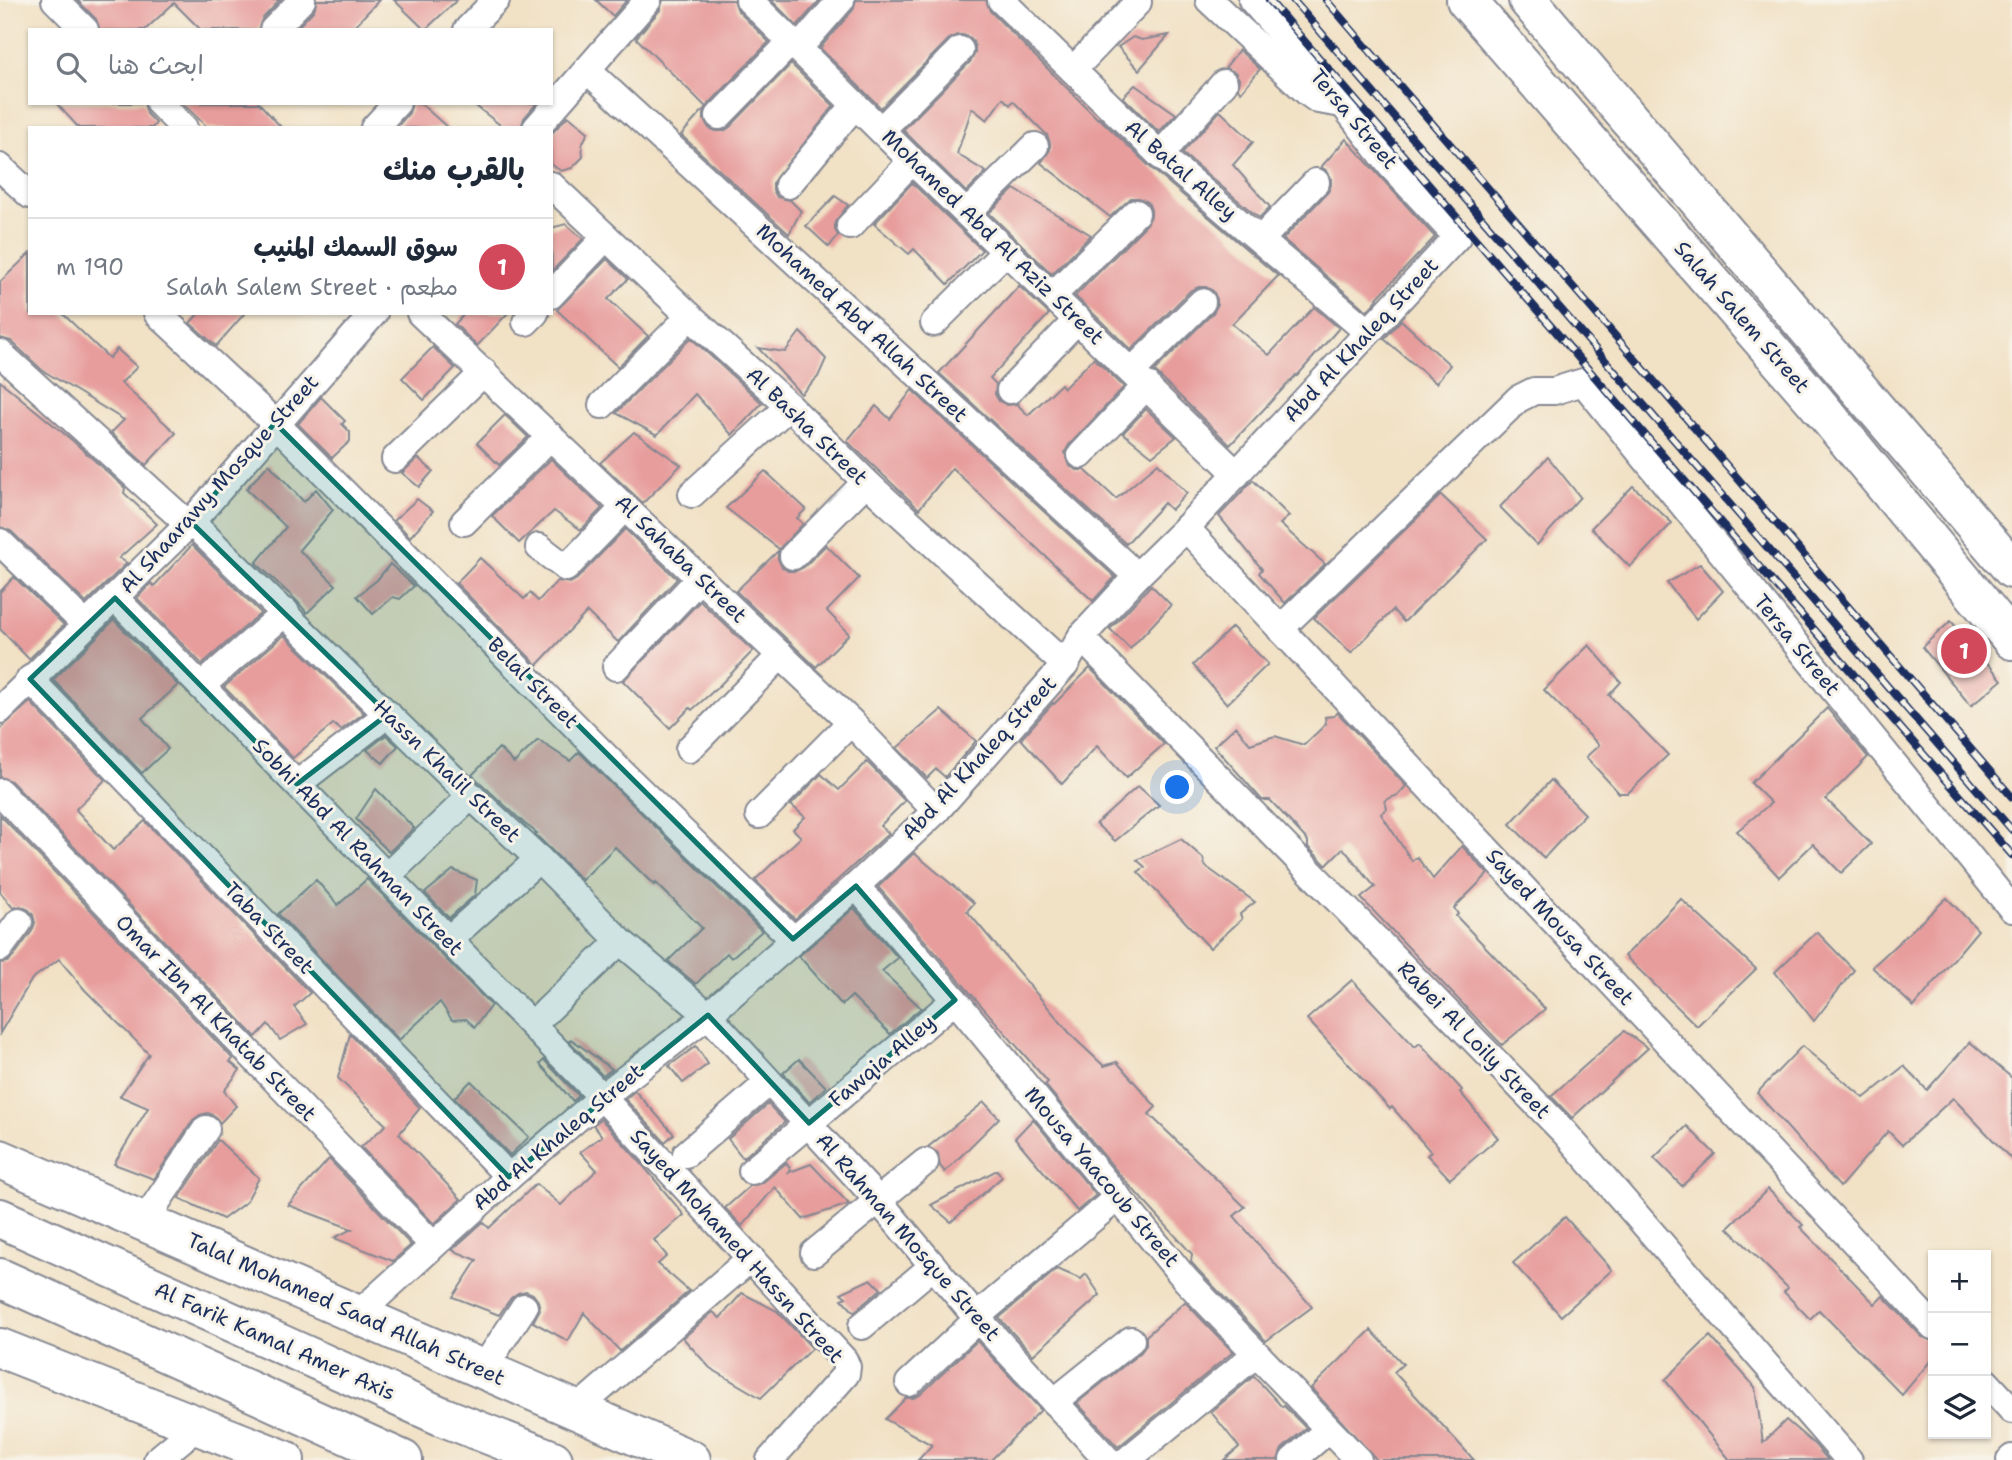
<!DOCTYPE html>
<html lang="ar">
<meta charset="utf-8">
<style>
body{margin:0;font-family:"Shantell Sans","Playpen Sans Arabic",sans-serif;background:#f2f2f3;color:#1f2937;direction:rtl}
.controls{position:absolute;right:21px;bottom:21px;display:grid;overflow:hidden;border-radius:0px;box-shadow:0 2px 5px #0004}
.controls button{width:63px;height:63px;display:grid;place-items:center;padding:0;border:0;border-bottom:2px solid #e0e1e3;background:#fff;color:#1f2937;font:35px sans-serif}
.you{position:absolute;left:1178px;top:788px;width:24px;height:24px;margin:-18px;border:5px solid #fff;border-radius:50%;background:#1a73e8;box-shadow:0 0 0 10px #1a73e833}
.badge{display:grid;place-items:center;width:46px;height:46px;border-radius:50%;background:#d1495b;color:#fff;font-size:23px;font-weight:700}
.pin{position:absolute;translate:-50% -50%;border:4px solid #fff;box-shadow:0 2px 7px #0006}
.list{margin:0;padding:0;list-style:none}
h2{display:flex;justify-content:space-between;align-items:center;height:91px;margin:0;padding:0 28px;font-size:30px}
h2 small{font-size:23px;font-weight:400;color:#747a83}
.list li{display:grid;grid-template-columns:46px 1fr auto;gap:21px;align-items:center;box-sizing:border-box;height:98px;padding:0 28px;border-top:2px solid #e0e1e3}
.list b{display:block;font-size:26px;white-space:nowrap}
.list p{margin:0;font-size:23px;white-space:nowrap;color:#747a83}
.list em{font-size:23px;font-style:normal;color:#747a83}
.icon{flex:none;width:38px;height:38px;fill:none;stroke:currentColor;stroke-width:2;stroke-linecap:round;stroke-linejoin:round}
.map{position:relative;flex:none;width:2012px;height:1460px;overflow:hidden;direction:ltr}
.search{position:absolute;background:#fff;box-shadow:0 2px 5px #0004;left:28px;top:28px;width:525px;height:77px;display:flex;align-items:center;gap:18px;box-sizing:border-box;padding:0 24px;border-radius:0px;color:#747a83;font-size:26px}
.panel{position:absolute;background:#fff;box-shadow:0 2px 5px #0004;left:28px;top:126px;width:525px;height:189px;border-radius:0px;direction:rtl}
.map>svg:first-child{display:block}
.building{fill:#e79d9c}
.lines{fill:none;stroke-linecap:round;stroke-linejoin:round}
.street-casing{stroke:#868892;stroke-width:30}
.secondary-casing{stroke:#868892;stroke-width:42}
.highway-casing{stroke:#868892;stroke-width:42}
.street{stroke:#fff;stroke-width:26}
.secondary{stroke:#fff;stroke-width:38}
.highway{stroke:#fff;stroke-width:38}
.rail-casing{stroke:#1b2f5e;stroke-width:8}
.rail{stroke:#f7f3e8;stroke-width:5;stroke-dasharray:16;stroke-linecap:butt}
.marked{fill:#0f766e;fill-opacity:0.2;stroke:#0f766e;stroke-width:5;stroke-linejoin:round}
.labels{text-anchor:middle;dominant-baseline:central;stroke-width:6;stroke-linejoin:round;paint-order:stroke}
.street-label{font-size:21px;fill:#1b2f5e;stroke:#f7f3e8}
</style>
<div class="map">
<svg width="2012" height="1460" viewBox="0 0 2012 1460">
<rect width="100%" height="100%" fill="#f7f3e8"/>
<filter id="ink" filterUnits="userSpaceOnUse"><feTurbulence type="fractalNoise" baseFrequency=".0143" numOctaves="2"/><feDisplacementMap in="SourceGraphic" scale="14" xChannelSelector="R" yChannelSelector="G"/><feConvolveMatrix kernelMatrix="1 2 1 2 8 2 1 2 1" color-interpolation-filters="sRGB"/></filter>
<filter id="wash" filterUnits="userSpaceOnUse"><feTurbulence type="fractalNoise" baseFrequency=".00686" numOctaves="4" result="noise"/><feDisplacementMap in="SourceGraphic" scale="28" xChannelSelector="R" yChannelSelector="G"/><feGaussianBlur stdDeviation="1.57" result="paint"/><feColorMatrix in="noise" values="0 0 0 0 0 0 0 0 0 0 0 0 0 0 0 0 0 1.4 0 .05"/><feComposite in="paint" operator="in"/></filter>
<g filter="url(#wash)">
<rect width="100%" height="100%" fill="#f1e1c5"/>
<g id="blocks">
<g class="building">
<polygon points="77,0 280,0 262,19 258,30 201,30 174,3 145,30 100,30 96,19"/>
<polygon points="317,0 379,0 351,30 295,30 314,10"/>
<polygon points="394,0 457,0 425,30"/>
<polygon points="596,0 627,0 613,16"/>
<polygon points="663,0 734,0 738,11 769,42 707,106 704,113 704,120 709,128 716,131 724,131 730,127 791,64 834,106 773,182 773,190 777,197 790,200 801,211 789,234 681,135 706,107 636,38 660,10"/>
<polygon points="771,0 820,0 797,26"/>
<polygon points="856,0 986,0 990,11 1098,119 1099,118 1150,167 1278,276 1232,324 1269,355 1314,307 1339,328 1297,376 1296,375 1230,445 1154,371 1213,313 1217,306 1217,299 1213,291 1206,287 1199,287 1191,290 1131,350 1075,296 1147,224 1151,216 1151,210 1148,202 1139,198 1131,198 1110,217 1041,163 1050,150 1050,143 1047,135 1013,101 1010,105 1003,98 987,120 972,108 957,154 986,172 966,192 903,130 971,61 975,53 975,45 971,38 963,35 957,35 949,39 881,108 820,48 853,10"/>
<polygon points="1169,35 1139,70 1118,47 1133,37 1142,40"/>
<polygon points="1239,50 1260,69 1241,92 1238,89 1239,79 1235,72 1225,68"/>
<polygon points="1135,85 1176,114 1159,132 1123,97"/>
<polygon points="56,103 144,103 147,114 156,123 152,128 79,128"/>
<polygon points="182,103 259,103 282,128 208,128"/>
<polygon points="412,103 420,103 448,128 396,128 409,113"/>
<polygon points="472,103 537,103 524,118 521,128 504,128"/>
<polygon points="1220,111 1253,142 1233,165 1270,207 1259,218 1182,153"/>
<polygon points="568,116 588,132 582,145 583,157 572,168 561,171 551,164 551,134"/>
<polygon points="1346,139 1435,237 1377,298 1378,299 1367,311 1283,239 1328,192 1331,185 1331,178 1327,171 1321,167"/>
<polygon points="912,183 982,250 948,284 914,249 909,254 874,224"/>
<polygon points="1014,189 1091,235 1052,274 989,213"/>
<polygon points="835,196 848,205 835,222 835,230 838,235 829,247 806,226"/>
<polygon points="566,224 583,239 552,271 551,228"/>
<polygon points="30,253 30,313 62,313 109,358 117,349 137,367 121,383 176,433 146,465 111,433 124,420 42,370 11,341 0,338 0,282"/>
<polygon points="607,259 628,279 608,299 648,336 618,367 557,310"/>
<polygon points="1019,286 1049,314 990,378 996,384 995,394 999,401 1007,405 1017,404 1028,415 1061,384 1064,388 1094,358 1124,387 1069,445 1065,452 1070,466 1077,470 1085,470 1116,499 1158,463 1187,493 1171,510 1164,503 1126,544 939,373"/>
<polygon points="199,313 245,313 216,346 190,323"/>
<polygon points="465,313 508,313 477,346 455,324"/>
<polygon points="1401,320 1450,365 1436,383 1384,339"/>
<polygon points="800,332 826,359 818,377 801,394 758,348 785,352"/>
<polygon points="691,338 762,403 732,435 695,394 657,435 616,413"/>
<polygon points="433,347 455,368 424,400 402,378"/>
<polygon points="0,381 73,441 125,488 124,493 157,524 119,558 127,563 86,603 11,531 0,527"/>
<polygon points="912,390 1115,577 1093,601 952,468 919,509 847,441 876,406 890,419"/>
<polygon points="321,397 345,421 342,424 350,432 350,441 332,458 298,424"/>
<polygon points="1146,409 1176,437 1152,456 1123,433"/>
<polygon points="505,415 528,437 499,465 477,443"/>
<polygon points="634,432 681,465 643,503 600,463"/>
<polygon points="1548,457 1580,497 1537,545 1500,507"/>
<polygon points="418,458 433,471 419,487 402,473"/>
<polygon points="551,459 602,508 581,530 554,511 519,543 492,516"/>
<polygon points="269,464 304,502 316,489 333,510 299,550 336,585 307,613 297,601 256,563 286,527 246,489"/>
<polygon points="765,471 806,509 797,518 803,524 779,549 726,508"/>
<polygon points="1253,480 1289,516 1280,524 1325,564 1285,603 1259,573 1262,569 1219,516"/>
<polygon points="1633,486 1672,523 1630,567 1591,528"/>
<polygon points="1441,495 1487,539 1404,622 1393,610 1351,653 1314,618"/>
<polygon points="417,499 433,511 410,537 394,520"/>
<polygon points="625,529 677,579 618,642 587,612 537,665 456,583 480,558 524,599 530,593 538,601 557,581 570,583 577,579"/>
<polygon points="192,545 261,613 202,664 137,598 151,583 154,586"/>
<polygon points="826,545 859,578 827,611 849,634 816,667 736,591 778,551 778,559 782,567 788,571 796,571 804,567"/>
<polygon points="390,564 414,586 400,599 393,597 373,614 357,596 377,580"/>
<polygon points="1700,564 1723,591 1696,619 1667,583"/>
<polygon points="14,577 64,625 29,659 0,629 0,592"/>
<polygon points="1151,585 1171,605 1130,649 1110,629"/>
<polygon points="700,601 753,651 718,687 692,710 690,708 670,728 623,681"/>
<polygon points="114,620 178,685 142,718 168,749 142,773 53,680"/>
<polygon points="1951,621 2002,680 1971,706 1922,647"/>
<polygon points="1232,627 1268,664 1227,704 1193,665"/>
<polygon points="284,635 364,713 341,730 333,724 293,758 224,687"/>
<polygon points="1589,645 1621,682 1609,695 1668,755 1628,793 1619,793 1586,757 1599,745 1544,690"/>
<polygon points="1090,668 1164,744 1126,778 1097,746 1062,784 1021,739 1053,703 1054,704"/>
<polygon points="30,702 105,780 76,809 77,811 113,850 145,821 310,993 294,1007 307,1024 280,1040 268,1024 256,1037 11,781 0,777 0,729"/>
<polygon points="1827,708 1868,757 1826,799 1871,844 1841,873 1813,844 1779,877 1737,831 1771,803 1751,783"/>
<polygon points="941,710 976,741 945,777 936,769 927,778 897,748"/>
<polygon points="1337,712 1406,786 1398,795 1385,800 1387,809 1381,814 1412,861 1417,857 1433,879 1462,846 1488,874 1454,908 1458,914 1456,916 1545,1009 1502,1045 1361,898 1375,887 1343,848 1326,865 1308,847 1308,841 1270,800 1262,800 1214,746 1236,726 1250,744 1275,736 1304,745 1326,724 1325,717 1334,716"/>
<polygon points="386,735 398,746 383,763 367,750"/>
<polygon points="538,740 570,761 579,752 762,931 731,958 727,953 696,984 668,961 702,928 656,883 654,885 615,847 582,880 535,834 537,833 525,824 472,775 499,748 514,763"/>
<polygon points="867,762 905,801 880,826 889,833 795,919 755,880 801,837 793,829 805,817 791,805 821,774 839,790"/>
<polygon points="1551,780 1585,814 1544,858 1510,824"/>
<polygon points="1138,786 1159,805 1115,841 1096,824"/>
<polygon points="376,789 414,828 389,852 356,819"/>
<polygon points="0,815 233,1059 230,1062 240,1070 224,1091 236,1106 220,1123 215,1116 208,1113 200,1115 193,1120 154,1179 114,1164 148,1108 120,1096 149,1054 85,990 59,959 32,979 0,1033 0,963 7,962 13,957 32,931 35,923 33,915 29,910 21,906 13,908 0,892"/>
<polygon points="1181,839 1203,858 1205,866 1255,902 1240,914 1242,919 1210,948 1138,872 1145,867 1137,860"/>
<polygon points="914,853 974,903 967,911 1073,1037 1104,1066 1117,1062 1156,1107 1149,1114 1245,1207 1234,1216 1312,1307 1266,1341 1198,1270 1191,1262 1192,1254 1120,1175 1045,1085 1048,1082 878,887"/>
<polygon points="453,870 477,880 475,895 449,918 425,893"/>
<polygon points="367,879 491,1005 475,1027 466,1019 452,1020 440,1002 399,1040 278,914 316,880 338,905"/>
<polygon points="1947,898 1978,930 1914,1007 1872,967"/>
<polygon points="1681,899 1756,969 1697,1026 1625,956"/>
<polygon points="854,908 898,958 882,971 921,1008 890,1034 852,996 842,1005 799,956"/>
<polygon points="1817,932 1854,970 1814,1021 1775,972"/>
<polygon points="1352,980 1415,1047 1420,1043 1462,1090 1460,1092 1498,1138 1450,1179 1427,1155 1431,1152 1392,1107 1390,1109 1307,1019"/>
<polygon points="1624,1031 1648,1048 1572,1118 1551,1096"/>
<polygon points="350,1034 420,1108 399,1134 461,1199 434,1224 361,1147 386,1125 338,1078"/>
<polygon points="571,1039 612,1069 603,1076 569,1041"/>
<polygon points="1970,1042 2012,1078 2012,1160 1953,1098 1902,1145 1888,1131 1840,1187 1757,1093 1802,1046 1864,1098 1904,1066 1927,1090"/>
<polygon points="696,1046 708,1064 683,1083 669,1066"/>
<polygon points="799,1059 826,1087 809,1102 783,1073"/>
<polygon points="544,1060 579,1096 573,1101 540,1064"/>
<polygon points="471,1081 529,1137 510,1155 454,1098"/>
<polygon points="635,1091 674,1134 665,1142 625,1099"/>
<polygon points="984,1102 999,1118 945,1172 940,1166 938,1153 928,1147"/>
<polygon points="768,1104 785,1122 743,1158 728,1139"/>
<polygon points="601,1119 641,1163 684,1215 654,1240 667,1256 658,1264 689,1291 620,1351 584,1313 568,1341 533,1322 540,1309 538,1301 533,1294 526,1291 518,1293 511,1298 499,1315 453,1297 477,1260 452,1250 483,1222 489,1228 536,1184 561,1205 597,1170 580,1152 602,1136 593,1125"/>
<polygon points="1033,1119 1096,1195 1077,1211 1015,1138"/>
<polygon points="1687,1126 1715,1154 1682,1186 1654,1158"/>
<polygon points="218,1140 259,1178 246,1202 223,1219 179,1198"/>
<polygon points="329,1159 411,1245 393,1261 334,1238 352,1229 288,1205"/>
<polygon points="786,1163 791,1169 787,1173 811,1164 849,1204 803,1219 775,1187 742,1226 725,1208 750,1186 762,1183"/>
<polygon points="997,1170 1002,1177 951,1222 931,1205"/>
<polygon points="1768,1189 1803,1225 1800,1227 1875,1304 1883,1296 1922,1337 1933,1341 1933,1358 1902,1395 1819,1310 1810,1319 1784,1292 1788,1288 1728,1228"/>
<polygon points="1565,1217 1612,1270 1561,1316 1513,1263"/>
<polygon points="1057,1269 1081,1279 1086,1274 1100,1295 1033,1355 999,1318"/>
<polygon points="871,1279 881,1289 854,1312 842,1299 846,1297 841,1293"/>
<polygon points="742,1293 777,1311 812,1348 761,1398 710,1368 683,1338 713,1312 720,1318"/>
<polygon points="1185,1302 1233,1352 1118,1447 1077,1403 1141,1352 1146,1345 1146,1336"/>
<polygon points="1371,1330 1403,1364 1394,1372 1474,1460 1377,1460 1311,1388"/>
<polygon points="1710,1336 1755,1387 1763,1443 1786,1420 1815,1445 1828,1460 1730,1460 1665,1380"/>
<polygon points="977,1341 1041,1410 991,1460 918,1460 932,1445 885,1419 906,1398 913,1398 920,1395"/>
<polygon points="1254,1376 1282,1407 1284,1406 1306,1428 1282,1449 1278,1460 1224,1460 1239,1447 1211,1412"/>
</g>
</g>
</g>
<g filter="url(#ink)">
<use href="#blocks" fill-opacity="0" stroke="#868892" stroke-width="2"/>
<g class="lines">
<defs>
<g id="street">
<polyline points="55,0 85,30"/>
<polyline points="749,0 912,161 1237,474"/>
<polyline points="1001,0 1160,155 1368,332"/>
<polyline points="1209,0 1308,93 1318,100 1342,104"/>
<polyline points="273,30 302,0"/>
<polyline points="467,30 496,0"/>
<polyline points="798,49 841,0"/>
<polyline points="587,70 1137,576"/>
<polyline points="1073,70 1138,2"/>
<polyline points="159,103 184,128"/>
<polyline points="719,116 791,42"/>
<polyline points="374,128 397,103"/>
<polyline points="536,128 648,0"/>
<polyline points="881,130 960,50"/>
<polyline points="1160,155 1224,83"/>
<polyline points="0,167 30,195"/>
<polyline points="551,185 690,316 789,406 866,482 1065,665"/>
<polyline points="788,185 855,105"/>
<polyline points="967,213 1035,146"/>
<polyline points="850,226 912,161"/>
<polyline points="1261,239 1316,182"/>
<polyline points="551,295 606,237"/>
<polyline points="1053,295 1136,213"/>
<polyline points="157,313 275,423 620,771 793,939"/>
<polyline points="420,313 851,722 936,811"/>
<polyline points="526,322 535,313"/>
<polyline points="934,323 1006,251"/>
<polyline points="0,353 188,524"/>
<polyline points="1132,371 1202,302"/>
<polyline points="1010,390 1078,319"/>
<polyline points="602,405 690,316"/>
<polyline points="1081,455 1147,385"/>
<polyline points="395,459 484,372"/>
<polyline points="692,494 789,406"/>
<polyline points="191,522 471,796 539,859 620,941 708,1015 878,1200 976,1317 1108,1460"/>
<polyline points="464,522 551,436"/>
<polyline points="1186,528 1933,1326"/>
<polyline points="0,542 86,625"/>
<polyline points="539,547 566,568 625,507"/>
<polyline points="793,556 866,482"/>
<polyline points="115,598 602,1097 844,1360 847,1367 846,1374 770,1460"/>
<polyline points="1280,629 1518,399 1534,391 1554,391 1583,382 2012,909"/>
<polyline points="1081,637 1565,1133 1849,1460"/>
<polyline points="616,667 700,578"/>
<polyline points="30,679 509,1177"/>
<polyline points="201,686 286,612"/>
<polyline points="0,710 191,522 374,313"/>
<polyline points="689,749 781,655"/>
<polyline points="297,784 388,714"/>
<polyline points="0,792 432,1244"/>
<polyline points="759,815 851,722"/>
<polyline points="387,876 471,796"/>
<polyline points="856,886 955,1000 1186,1280 1358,1460"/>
<polyline points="448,940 539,859"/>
<polyline points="0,948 19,922"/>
<polyline points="532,1025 620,941"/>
<polyline points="686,1154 769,1082"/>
<polyline points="752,1171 955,1000"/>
<polyline points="145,1220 206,1129"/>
<polyline points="814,1253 925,1162"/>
<polyline points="358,1314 509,1177 602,1097 708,1015 856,886 936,811 1065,665 1081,637 1137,576 1186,528 1457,237 1391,166 1343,104 1252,0"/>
<polyline points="976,1317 1118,1197"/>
<polyline points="862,1326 933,1266"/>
<polyline points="483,1369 524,1307"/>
<polyline points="1986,1382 2012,1410"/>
<polyline points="909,1383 978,1319"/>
<polyline points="1054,1402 1131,1340"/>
<polyline points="577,1409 751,1258"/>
<polyline points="157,1460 198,1426"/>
<polyline points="1127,1460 1256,1354"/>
<polyline points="1293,1460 1328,1430"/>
<polyline points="2010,1460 2012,1458"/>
</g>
<g id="secondary">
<polyline points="0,1159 691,1460"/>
<polyline points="0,1348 285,1460"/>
</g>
<g id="highway">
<polyline points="1466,0 1815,401 2012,640"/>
<polyline points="1528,0 2012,569"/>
<polyline points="0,1218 441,1416 553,1460"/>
<polyline points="0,1278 403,1460"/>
</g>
</defs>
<use href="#street" class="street-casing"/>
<use href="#secondary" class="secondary-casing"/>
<use href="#highway" class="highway-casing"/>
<use href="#street" class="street"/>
<use href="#secondary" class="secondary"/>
<use href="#highway" class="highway"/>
<defs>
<g id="rail">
<polyline points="1269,0 1741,546 2012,855"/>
<polyline points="1293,0 2012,830"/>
<polyline points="1326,0 2012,797"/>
</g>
</defs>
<use href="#rail" class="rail-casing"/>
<use href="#rail" class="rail"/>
</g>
</g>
<path class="marked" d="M275,423L793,939L856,886L955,1000L809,1123L708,1015L509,1177L30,679L115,598L297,784L388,714L191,522Z"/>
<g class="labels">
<g class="street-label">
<text transform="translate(1354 119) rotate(50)">Tersa Street</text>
<text transform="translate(1181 170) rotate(41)">Al Batal Alley</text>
<text transform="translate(993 237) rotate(44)">Mohamed Abd Al Aziz Street</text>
<text transform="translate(1742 317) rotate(49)">Salah Salem Street</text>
<text transform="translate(862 323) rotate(43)">Mohamed Abd Allah Street</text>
<text transform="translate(1361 340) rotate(-47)">Abd Al Khaleq Street</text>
<text transform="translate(807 426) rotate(44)">Al Basha Street</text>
<text transform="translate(219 484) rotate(-48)">Al Shaarawy Mosque Street</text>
<text transform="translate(681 559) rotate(44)">Al Sahaba Street</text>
<text transform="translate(1797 645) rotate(51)">Tersa Street</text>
<text transform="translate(533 683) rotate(45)">Belal Street</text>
<text transform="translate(979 758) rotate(-47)">Abd Al Khaleq Street</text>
<text transform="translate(447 771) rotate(44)">Hassn Khalil Street</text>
<text transform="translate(358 847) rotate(46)">Sobhi Abd Al Rahman Street</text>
<text transform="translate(1560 927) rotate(47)">Sayed Mousa Street</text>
<text transform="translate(269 928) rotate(46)">Taba Street</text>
<text transform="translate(216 1018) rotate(46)">Omar Ibn Al Khatab Street</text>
<text transform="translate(1474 1040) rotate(46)">Rabei Al Loily Street</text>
<text transform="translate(882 1061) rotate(-40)">Fawqia Alley</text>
<text transform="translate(558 1137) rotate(-40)">Abd Al Khaleq Street</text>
<text transform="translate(1102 1177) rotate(50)">Mousa Yaacoub Street</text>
<text transform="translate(908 1237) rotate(49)">Al Rahman Mosque Street</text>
<text transform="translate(737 1246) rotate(48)">Sayed Mohamed Hassn Street</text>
<text transform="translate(346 1309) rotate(24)">Talal Mohamed Saad Allah Street</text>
<text transform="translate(275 1341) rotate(24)">Al Farik Kamal Amer Axis</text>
</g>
</g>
</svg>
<div class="controls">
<button>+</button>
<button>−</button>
<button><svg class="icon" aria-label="layers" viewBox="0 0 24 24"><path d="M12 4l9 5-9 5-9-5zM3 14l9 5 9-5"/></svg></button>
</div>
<div class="you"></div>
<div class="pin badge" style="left:1964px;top:651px">1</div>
<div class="search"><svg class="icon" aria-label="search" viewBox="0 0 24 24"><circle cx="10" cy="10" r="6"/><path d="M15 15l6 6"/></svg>ابحث هنا</div>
<section class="panel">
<h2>بالقرب منك<small></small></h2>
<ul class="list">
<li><span class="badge">1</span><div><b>سوق السمك المنيب</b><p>مطعم · Salah Salem Street</p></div><em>190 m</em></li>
</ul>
</section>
</div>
